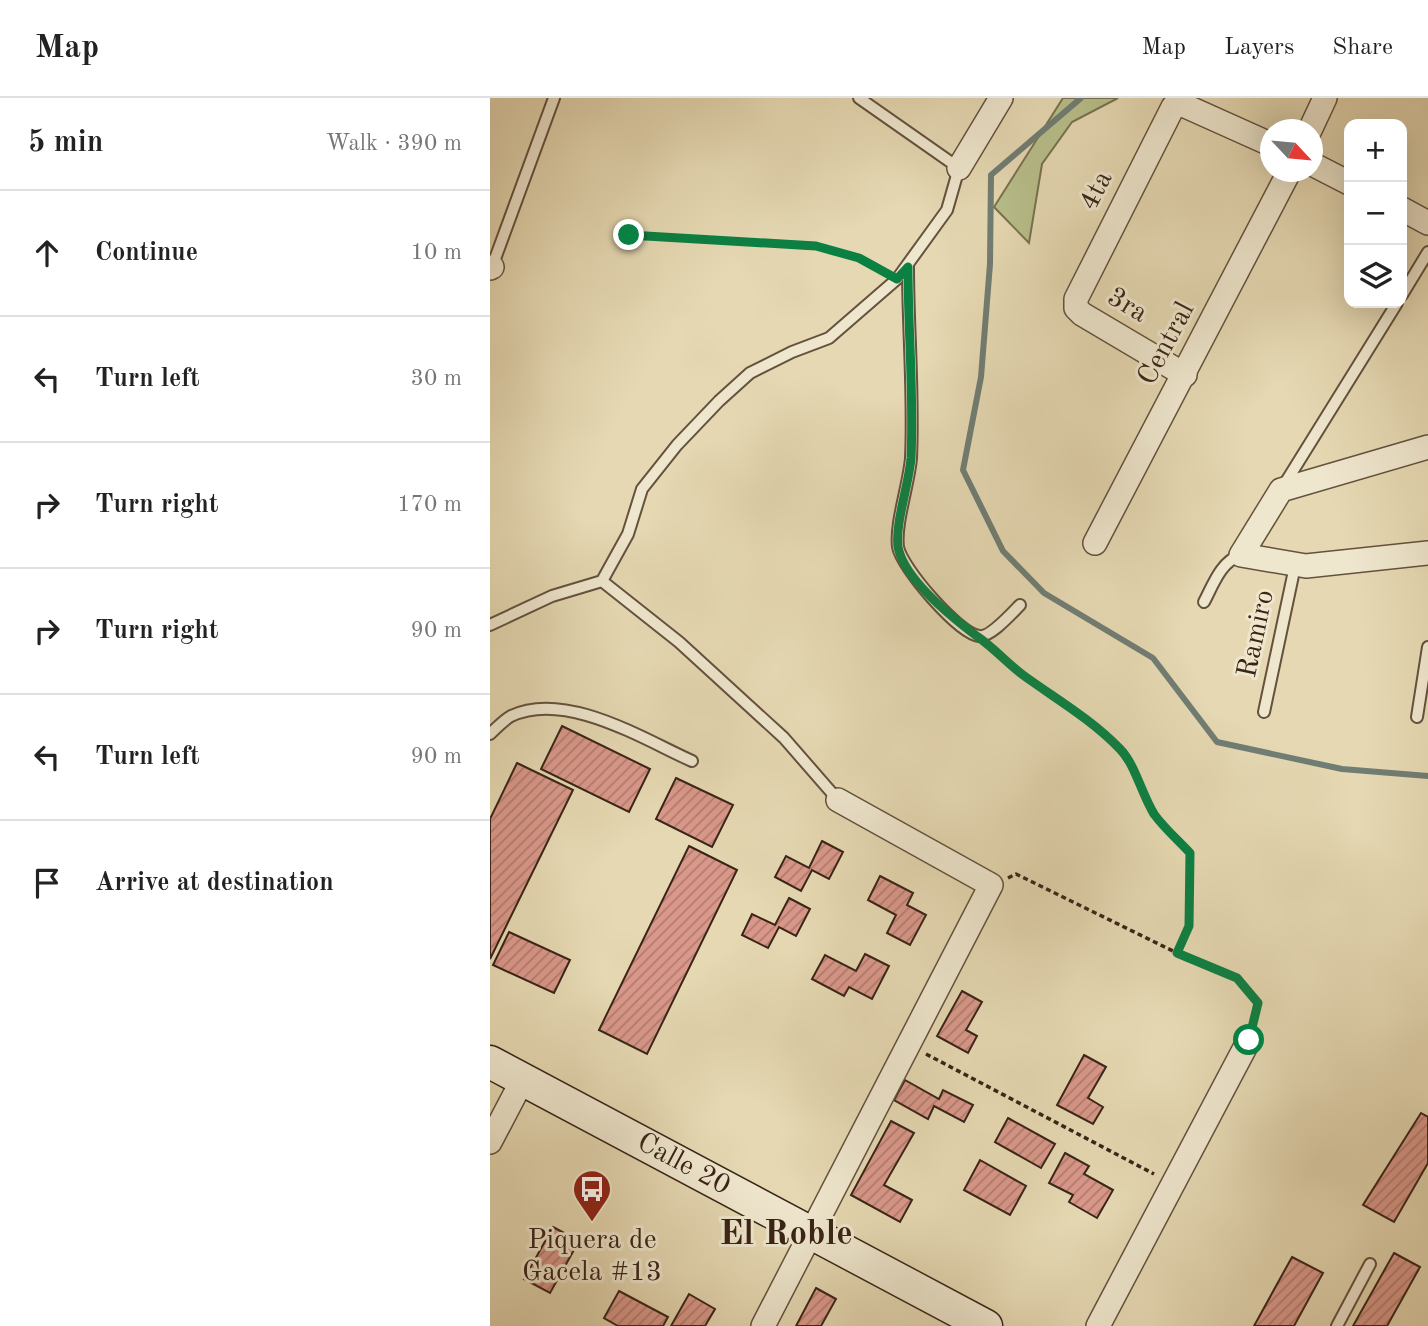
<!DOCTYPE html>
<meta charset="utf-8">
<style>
body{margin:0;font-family:"Old Standard TT",serif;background:#f6f6f6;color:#222}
.controls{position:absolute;right:21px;top:21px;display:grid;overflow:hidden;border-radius:14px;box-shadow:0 7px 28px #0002}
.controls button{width:63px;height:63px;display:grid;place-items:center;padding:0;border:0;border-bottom:2px solid #e0e0e0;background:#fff;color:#222;font:35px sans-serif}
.compass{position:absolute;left:770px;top:21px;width:63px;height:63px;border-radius:50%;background:#fff;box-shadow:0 7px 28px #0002;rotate:116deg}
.stop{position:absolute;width:21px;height:21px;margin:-16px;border:5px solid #0b8043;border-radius:50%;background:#fff}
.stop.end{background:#0b8043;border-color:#fff;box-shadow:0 2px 7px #0008}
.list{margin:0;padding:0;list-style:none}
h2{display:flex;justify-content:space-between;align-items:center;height:91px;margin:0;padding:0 28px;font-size:30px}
h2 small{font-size:23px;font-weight:400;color:#767676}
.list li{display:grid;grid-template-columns:46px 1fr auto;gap:21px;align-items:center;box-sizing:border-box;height:126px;padding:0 28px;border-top:2px solid #e0e0e0}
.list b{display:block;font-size:26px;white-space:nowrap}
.list em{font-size:23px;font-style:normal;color:#767676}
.icon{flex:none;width:38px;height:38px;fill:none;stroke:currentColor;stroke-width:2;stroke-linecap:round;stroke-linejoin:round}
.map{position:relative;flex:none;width:938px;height:1228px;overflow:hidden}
header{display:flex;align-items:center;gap:42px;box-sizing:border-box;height:98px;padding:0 35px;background:#fff;border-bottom:2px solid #e0e0e0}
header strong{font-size:33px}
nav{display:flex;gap:38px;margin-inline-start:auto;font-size:24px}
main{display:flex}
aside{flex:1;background:#fff}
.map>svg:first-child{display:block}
.grass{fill:#b7be8a;stroke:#787150;stroke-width:2}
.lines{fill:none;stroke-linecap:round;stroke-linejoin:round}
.stream{stroke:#717d73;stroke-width:6}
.building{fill:url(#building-hatch);stroke:#392417;stroke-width:2}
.lane-casing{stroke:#64513e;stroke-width:14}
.street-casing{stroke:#64513e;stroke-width:26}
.secondary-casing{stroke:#392417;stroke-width:35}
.path{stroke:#392417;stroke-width:3.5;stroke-dasharray:5 3.5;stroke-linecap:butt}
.lane{stroke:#eee6cd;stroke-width:10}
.street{stroke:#eee6cd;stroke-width:23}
.secondary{stroke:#eee6cd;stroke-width:32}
.route{stroke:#0b8043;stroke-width:9}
.labels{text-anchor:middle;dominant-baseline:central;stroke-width:6;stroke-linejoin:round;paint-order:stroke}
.street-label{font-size:28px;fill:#392417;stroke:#eee6cd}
.poi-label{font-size:28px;fill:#392417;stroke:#eee6cd}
.district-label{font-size:35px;font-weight:bold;fill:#392417;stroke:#eee6cd}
</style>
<header>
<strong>Map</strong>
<nav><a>Map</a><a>Layers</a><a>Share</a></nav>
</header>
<main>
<aside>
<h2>5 min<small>Walk · 390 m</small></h2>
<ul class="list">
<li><svg class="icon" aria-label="ahead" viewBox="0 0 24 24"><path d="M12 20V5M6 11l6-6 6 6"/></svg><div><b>Continue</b></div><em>10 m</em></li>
<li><svg class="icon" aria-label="left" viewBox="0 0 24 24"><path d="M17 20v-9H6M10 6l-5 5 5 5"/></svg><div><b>Turn left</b></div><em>30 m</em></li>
<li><svg class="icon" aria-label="right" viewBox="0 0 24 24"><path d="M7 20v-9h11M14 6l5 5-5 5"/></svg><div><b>Turn right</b></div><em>170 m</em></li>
<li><svg class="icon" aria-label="right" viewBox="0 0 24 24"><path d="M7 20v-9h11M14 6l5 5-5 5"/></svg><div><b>Turn right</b></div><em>90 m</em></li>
<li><svg class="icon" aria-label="left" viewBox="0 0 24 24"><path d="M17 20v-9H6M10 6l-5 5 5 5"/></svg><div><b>Turn left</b></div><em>90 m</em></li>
<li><svg class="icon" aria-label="arrive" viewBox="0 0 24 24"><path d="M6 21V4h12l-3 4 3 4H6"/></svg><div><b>Arrive at destination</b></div></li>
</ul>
</aside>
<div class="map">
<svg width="938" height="1228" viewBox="0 0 938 1228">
<defs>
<pattern id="building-hatch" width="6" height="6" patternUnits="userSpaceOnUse" patternTransform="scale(1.75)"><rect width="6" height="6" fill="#da988a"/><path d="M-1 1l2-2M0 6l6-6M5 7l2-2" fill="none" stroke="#b27c70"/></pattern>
</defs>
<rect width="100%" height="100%" fill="#e5d8b2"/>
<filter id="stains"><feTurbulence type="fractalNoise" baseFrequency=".00286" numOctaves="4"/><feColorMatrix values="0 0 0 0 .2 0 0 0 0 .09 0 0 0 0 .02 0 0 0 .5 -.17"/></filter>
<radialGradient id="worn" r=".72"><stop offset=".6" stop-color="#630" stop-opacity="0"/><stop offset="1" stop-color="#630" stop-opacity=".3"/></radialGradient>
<polygon class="grass" points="573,0 628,0 582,24 552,66 539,145 504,109"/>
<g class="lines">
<polyline class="stream" points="591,0 501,77 500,166 491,279 473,372 513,453 554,495 663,560 727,644 852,671 938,678"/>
</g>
<g class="building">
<polygon points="72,628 160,671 139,714 51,671"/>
<polygon points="27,665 83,692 0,861 0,721"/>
<polygon points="186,680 243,707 222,749 166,721"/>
<polygon points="332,743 353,754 339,781 322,772 311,793 285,779 296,758 319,770"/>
<polygon points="199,748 247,772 157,956 109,932"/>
<polygon points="390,778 423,795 417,807 436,817 420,847 397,835 406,817 378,802"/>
<polygon points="299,800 320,811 306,838 289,829 278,850 252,837 262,816 285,827"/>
<polygon points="19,834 80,862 64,895 3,867"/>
<polygon points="375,856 399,868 382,901 359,889 354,898 322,881 335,857 366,873"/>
<polygon points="472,893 492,904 476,932 487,938 478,955 447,938"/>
<polygon points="594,957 616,969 598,1000 613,1009 603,1026 567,1007"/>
<polygon points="415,982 449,1001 453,992 483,1007 474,1024 444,1008 438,1021 404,1002"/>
<polygon points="931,1015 938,1019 938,1065 904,1124 873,1107"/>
<polygon points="518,1020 565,1046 551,1070 505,1044"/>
<polygon points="401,1023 424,1035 394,1087 422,1102 410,1124 361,1097"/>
<polygon points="575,1055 599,1068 594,1076 623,1092 607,1120 579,1104 583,1097 559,1085"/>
<polygon points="490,1062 536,1088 520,1117 474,1092"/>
<polygon points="63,1129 89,1143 60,1195 34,1181"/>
<polygon points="904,1155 930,1169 897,1228 863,1228"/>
<polygon points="802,1159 833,1175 804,1228 764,1228"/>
<polygon points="326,1190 346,1201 331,1228 306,1228"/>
<polygon points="129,1193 178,1219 173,1228 128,1228 114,1220"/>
<polygon points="199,1196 225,1211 215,1228 181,1228"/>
</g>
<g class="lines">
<defs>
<g id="lane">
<polyline points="2,169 64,0"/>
<path d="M418,169C418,232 424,296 421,360C419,386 405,425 408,449C412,470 468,535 489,538C500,540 522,515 530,507"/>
<polyline points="912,197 938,154"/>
<polyline points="794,387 907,205"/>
<polyline points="112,483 189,544 294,640 348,702"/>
<path d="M714,504C723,487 731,463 751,457"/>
<polyline points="0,527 62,498 112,483 138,436 152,391 187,347 229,303 260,275 302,254 339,240 407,181 457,112 469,70 369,0"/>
<polyline points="774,614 805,468"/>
<polyline points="927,619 938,549"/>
<path d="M0,636C6,630 14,622 21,618C75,592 153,641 202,663"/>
<polyline points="847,1228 880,1166"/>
</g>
<g id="street">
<polyline points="820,32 835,0"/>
<polyline points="822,66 859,85"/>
<polyline points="469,70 511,0"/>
<polyline points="912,111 938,125"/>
<polyline points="0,170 2,169"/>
<polyline points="695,277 592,216 586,210 586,201 683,9 693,7 780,46"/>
<polyline points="938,349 791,392 751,457 816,468 938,455"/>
<polyline points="605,445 799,74"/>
<polyline points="0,1044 33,981"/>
<polyline points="273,1228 501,787 348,702"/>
<polyline points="608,1228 759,942"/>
</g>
<g id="secondary">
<path id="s1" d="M0,964L496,1228"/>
</g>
</defs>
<use href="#lane" class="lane-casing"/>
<use href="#street" class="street-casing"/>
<use href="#secondary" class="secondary-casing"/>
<g class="path">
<polyline points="140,137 326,148 368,160 393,173"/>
<polyline points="501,550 531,575 597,621 633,653 665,717 700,755 699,828 687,855"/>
<polyline points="518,780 526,776 687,855 747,880 768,905 764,923"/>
<polyline points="436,956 664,1076"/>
</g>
<use href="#lane" class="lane"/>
<use href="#street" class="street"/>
<use href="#secondary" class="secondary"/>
</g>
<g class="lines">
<path class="route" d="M139,137L326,148L369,160L407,181L418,169C418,232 424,296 421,360C419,386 405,425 408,449C414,481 464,521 488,539C504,550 517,565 533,577C566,601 601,621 630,651C645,666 652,697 664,716C674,730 689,743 700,755L699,828L687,855L747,880L768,905L759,942"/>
</g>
<defs>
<symbol id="bus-pin" viewBox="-11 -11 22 30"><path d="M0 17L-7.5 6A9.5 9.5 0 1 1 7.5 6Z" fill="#8f2418" stroke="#eee6cd"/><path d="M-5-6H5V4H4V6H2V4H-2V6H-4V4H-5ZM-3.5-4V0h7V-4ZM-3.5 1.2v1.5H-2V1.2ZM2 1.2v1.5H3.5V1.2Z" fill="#fff"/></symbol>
</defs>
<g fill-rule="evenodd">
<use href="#bus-pin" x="80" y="1069" width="44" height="60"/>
</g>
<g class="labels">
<g class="street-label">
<text transform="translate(607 93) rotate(-63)">4ta</text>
<text transform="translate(637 208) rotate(31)">3ra</text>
<text transform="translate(677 246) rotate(-62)">Central</text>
<text transform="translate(767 536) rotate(-78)">Ramiro</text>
<text stroke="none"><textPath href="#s1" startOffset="219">Calle 20</textPath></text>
</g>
<g class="poi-label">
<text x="102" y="1143">Piquera de<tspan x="102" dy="32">Gacela #13</tspan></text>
</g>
<g class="district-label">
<text x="296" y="1136">El Roble</text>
</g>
</g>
<rect width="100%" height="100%" filter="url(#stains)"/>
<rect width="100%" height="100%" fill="url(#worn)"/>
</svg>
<div class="controls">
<button>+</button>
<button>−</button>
<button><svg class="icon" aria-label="layers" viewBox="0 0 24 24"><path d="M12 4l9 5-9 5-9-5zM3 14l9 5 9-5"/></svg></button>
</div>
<svg class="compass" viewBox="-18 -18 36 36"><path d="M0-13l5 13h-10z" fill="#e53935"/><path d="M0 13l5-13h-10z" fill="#767676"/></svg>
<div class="stop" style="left:759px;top:942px"></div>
<div class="stop end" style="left:139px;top:137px"></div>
</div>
</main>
